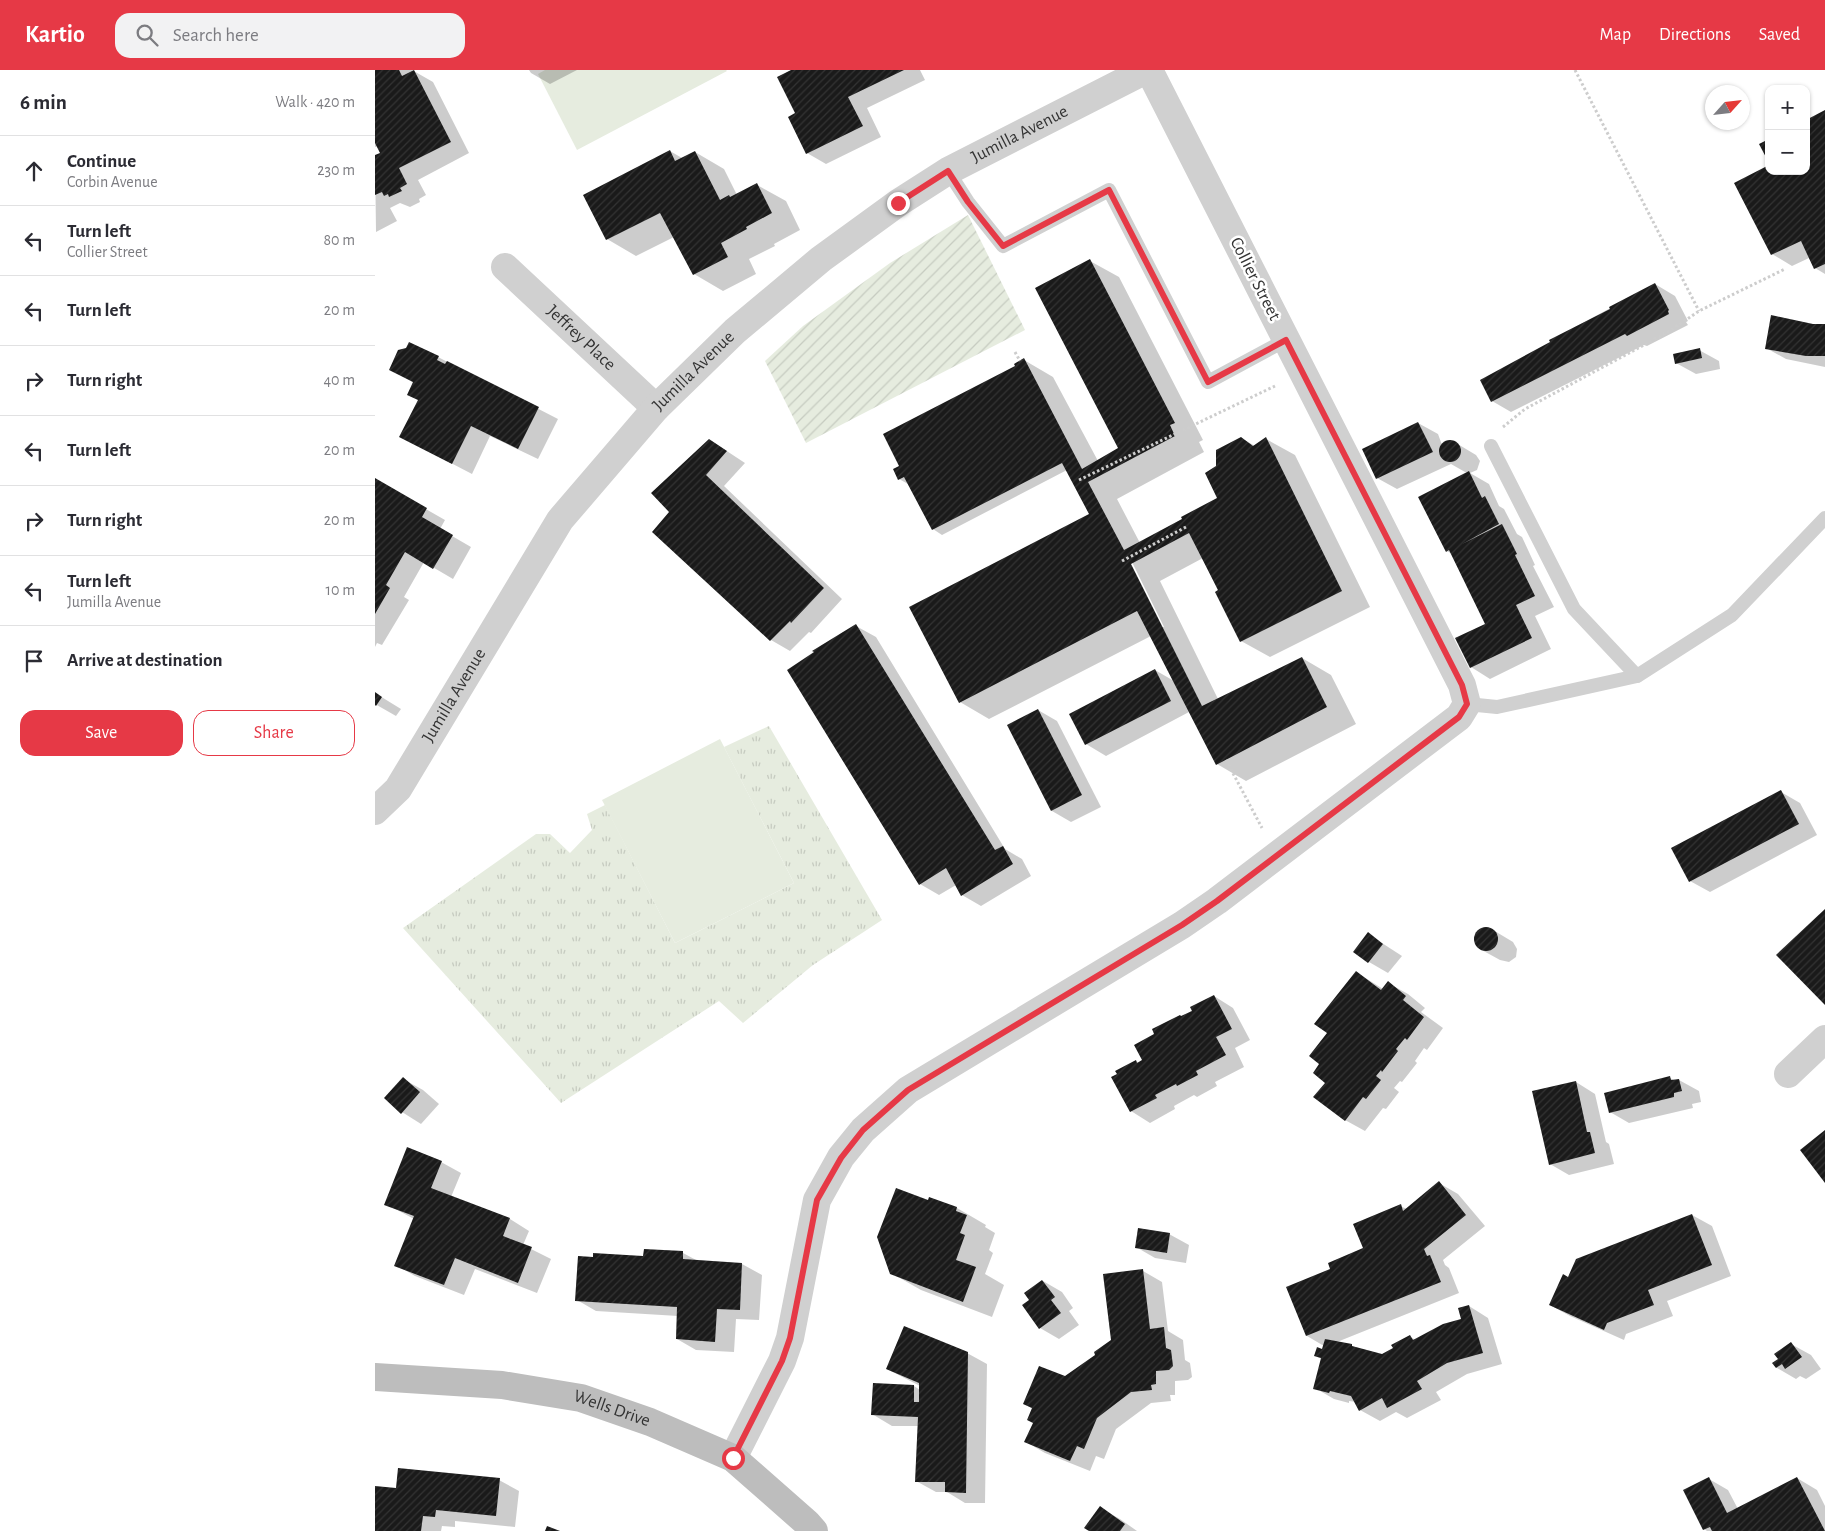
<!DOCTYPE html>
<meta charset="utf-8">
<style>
body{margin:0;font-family:"Alegreya Sans",sans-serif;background:#f2f2f3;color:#2b2b33}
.controls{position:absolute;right:15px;top:15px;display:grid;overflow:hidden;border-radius:10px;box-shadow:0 1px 4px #0004}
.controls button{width:45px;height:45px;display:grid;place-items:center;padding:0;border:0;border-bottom:1px solid #e1e1e2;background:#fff;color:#2b2b33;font:25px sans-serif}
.compass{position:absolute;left:1330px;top:15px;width:45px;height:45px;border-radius:50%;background:#fff;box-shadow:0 1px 4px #0004;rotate:63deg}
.stop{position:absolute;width:15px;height:15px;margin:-11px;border:4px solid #e63946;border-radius:50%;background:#fff}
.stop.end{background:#e63946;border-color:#fff;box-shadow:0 1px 5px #0008}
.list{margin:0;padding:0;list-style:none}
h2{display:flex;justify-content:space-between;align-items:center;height:65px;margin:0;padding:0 20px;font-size:21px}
h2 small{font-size:16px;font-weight:400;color:#7c7c81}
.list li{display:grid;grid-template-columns:32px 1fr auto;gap:15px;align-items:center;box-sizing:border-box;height:70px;padding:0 20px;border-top:1px solid #e1e1e2}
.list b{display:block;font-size:19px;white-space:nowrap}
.list p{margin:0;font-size:16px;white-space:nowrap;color:#7c7c81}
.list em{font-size:16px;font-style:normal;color:#7c7c81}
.actions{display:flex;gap:10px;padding:15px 20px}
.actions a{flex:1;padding:11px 0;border:1px solid #e63946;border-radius:15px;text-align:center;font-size:18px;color:#e63946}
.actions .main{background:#e63946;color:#fff}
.icon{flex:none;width:28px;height:28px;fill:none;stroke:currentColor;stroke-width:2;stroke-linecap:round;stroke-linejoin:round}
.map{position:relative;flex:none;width:1450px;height:1461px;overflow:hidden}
header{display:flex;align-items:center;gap:30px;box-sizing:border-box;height:70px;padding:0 25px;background:#e63946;color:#fff}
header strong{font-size:24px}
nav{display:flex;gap:28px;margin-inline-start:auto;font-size:18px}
.search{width:350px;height:45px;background:#f2f2f3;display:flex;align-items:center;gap:12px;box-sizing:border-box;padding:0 18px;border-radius:15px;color:#7c7c81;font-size:19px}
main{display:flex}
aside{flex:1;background:#fff}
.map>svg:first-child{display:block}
.grass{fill:url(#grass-tufts)}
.garden{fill:url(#garden-furrows)}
.pitch{fill:#e6ecdf}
.shadow{fill:#0003;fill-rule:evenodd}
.building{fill:url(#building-hatch)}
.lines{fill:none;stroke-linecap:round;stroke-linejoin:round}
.path{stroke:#cdcdcd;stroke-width:3;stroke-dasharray:2.5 2.5;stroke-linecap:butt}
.lane{stroke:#d0d0d0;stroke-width:14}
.street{stroke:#d0d0d0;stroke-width:28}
.secondary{stroke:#bdbdbd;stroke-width:28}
.route{stroke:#e63946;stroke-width:6}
.labels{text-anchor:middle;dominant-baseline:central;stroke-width:5;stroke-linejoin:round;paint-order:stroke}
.street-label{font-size:18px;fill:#333;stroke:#fff}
</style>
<header>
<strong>Kartio</strong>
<div class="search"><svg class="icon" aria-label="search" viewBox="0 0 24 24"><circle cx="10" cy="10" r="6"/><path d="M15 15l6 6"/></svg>Search here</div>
<nav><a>Map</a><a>Directions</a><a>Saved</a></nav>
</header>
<main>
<aside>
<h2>6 min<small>Walk · 420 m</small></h2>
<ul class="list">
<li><svg class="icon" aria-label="ahead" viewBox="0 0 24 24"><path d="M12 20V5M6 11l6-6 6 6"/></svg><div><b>Continue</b><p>Corbin Avenue</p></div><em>230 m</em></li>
<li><svg class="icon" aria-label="left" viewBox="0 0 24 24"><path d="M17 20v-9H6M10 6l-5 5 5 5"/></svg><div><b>Turn left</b><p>Collier Street</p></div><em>80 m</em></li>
<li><svg class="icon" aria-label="left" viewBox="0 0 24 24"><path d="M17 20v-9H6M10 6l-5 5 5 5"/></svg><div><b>Turn left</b></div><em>20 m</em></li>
<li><svg class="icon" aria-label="right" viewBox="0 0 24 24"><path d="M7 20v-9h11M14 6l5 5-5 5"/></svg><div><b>Turn right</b></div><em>40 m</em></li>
<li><svg class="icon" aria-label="left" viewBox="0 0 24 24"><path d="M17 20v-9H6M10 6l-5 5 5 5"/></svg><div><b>Turn left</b></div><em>20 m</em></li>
<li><svg class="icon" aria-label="right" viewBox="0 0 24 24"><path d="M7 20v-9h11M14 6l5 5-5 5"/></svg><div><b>Turn right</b></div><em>20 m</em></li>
<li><svg class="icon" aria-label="left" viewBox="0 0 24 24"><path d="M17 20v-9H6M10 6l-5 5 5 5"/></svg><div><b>Turn left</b><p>Jumilla Avenue</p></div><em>10 m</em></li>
<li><svg class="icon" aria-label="arrive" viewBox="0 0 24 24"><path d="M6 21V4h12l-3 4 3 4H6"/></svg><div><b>Arrive at destination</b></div></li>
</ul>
<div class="actions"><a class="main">Save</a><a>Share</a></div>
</aside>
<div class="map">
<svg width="1450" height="1461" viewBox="0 0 1450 1461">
<defs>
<pattern id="grass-tufts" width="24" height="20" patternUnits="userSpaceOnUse" patternTransform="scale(1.25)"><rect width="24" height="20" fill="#e6ecdf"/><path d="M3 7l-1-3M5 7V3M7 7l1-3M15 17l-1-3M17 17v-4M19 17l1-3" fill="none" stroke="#c6cbc0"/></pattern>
<pattern id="garden-furrows" width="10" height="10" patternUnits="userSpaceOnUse" patternTransform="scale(1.25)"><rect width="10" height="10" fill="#e6ecdf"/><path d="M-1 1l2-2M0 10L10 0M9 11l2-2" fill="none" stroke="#c6cbc0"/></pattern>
<pattern id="building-hatch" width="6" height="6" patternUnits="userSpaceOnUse" patternTransform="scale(1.25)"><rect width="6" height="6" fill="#1a1a1a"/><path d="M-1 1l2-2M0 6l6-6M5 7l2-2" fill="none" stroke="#333"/></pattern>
</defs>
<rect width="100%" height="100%" fill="#fff"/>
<polygon class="grass" points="394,656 507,850 438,895 368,953 344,931 186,1033 28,858 161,764 175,764 195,783 217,760 212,744 230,735 300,873 419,813 349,677"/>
<polygon class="garden" points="593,145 650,260 431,373 390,291 428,256 515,193"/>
<g class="pitch">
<polygon points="170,0 351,0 352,1 202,80 163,4"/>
<polygon points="345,669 419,813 300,873 227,730"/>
</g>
<g class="shadow">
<polygon points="0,0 37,0 58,12 94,83 43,110 51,125 44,129 45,132 35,137 25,133 15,138 22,151 1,162 0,87 7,83 3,76 0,77"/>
<polygon points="154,0 202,0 175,14 156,3"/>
<polygon points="419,0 545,0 550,10 492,38 506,67 451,94 432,83 422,44"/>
<polygon points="1450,41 1450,204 1440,198 1434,188 1417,196 1397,184 1394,101 1431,101"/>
<polygon points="295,81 307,88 320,82 349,99 362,125 382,115 411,131 425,160 399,174 400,176 374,189 381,204 348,221 319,204 299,167 261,186 232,169"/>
<path d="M715,191L744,207L828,370L824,372L829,382L742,429L765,473L844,428L842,396L866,368L880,376L891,369L920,385L995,537L895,587L866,571L828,488L785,511L843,629L927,588L956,605L981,654L871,711L842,694L814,642L731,686L711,674L696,644L780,600L799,611L776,566L614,649L585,632L536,537L716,444L692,400L567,465L558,459L533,414L524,409L526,396L649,290L678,307L723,391L745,379ZM755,488L789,557H786L753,489Z"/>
<polygon points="1280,214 1300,226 1313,251 1311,252 1313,255 1272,276 1269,275 1136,342 1117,331 1177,273 1176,270"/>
<polygon points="1438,255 1450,255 1450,297 1411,289 1391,278"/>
<polygon points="1324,280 1344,291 1345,299 1321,304 1301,293"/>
<polygon points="63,287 183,349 163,389 115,366 97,404 26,367 44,330 39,313 15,299"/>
<polygon points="1043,353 1063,364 1067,375 1071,372 1081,373 1101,385 1105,391 1102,400 1095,403 1114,414 1124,436 1129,439 1142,464 1147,467 1160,495 1158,496 1179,537 1160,546 1176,579 1115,609 1096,597 1111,554 1077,484 1072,481 1045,428 1095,402 1090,402 1076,394 1022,419 1002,408"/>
<polygon points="335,370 370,393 349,416 467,529 436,563 434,562 415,581 396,570 296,442"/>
<polygon points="0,410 70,450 65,459 96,477 78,509 49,492 29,527 34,530 7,575 2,573 0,577"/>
<polygon points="481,556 501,567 630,779 647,789 656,806 606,836 587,825 581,815 564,825 545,814"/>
<polygon points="0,623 26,639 21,646 0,634"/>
<polygon points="663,640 682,651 726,737 696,752 677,741"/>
<polygon points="1406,722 1425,733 1442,765 1335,822 1315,811"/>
<polygon points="1109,859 1118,860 1138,872 1142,879 1141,887 1134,892 1125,890 1105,879 1101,872 1102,863"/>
<polygon points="993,864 1027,886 1013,903 994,892 980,881"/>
<polygon points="981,902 1008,919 1013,913 1033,924 1050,938 1046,942 1068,958 1052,980 1049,978 1040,991 1042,993 1027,1012 1025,1011 1019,1018 1024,1022 1011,1039 1008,1038 990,1061 970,1050 951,1013 946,994 954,963"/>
<polygon points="839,926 858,938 875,970 860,978 869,997 840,1012 842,1016 822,1027 819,1025 799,1036 800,1039 775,1053 756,1041 761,991 764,993 769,991 807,947"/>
<polygon points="1295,1008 1300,1011 1304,1010 1324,1021 1326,1032 1317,1034 1318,1038 1254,1053 1235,1042"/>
<polygon points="28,1009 48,1020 64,1034 46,1054 27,1042"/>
<polygon points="1201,1012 1220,1024 1231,1072 1234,1074 1239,1094 1194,1105 1175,1094"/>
<polygon points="66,1092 86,1103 76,1127 135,1149 154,1161 148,1175 176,1189 162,1223 100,1199 89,1225 40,1206 21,1195 39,1149 11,1134"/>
<polygon points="1064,1113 1083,1124 1110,1156 1068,1190 1070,1195 1074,1198 1084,1223 962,1272 1008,1285 1020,1279 1035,1267 1041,1270 1088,1250 1094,1236 1113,1248 1127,1294 1092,1304 1061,1322 1066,1330 1032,1348 1021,1342 1005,1351 985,1340 981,1332 974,1331 974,1333 959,1329 940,1318 947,1289 940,1286 948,1281 949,1276 932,1266 913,1218 957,1200 989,1179 1025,1136 1032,1139"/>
<polygon points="555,1128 582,1138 611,1155 610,1157 620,1163 614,1180 618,1183 610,1204 629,1215 617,1247 546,1220 516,1203"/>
<polygon points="1317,1145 1337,1156 1356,1206 1292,1231 1298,1246 1251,1264 1249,1270 1195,1246 1175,1235 1194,1208"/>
<polygon points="794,1164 814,1175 811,1193 780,1188 761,1177"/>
<polygon points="308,1183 323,1191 367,1194 387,1205 384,1250 361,1249 359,1282 321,1280 302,1269 303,1246 221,1241 202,1230 219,1188 269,1188"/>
<polygon points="768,1201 787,1212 793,1261 808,1270 810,1290 815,1293 817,1307 813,1310 800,1311 800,1325 795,1325 796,1331 776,1333 741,1359 729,1389 721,1386 715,1401 670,1383 651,1372 659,1353 658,1339 649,1334 722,1285 737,1271"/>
<polygon points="668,1211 687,1222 698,1238 694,1241 704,1255 684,1269 665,1258 656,1230"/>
<polygon points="1416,1274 1436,1285 1446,1299 1431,1309 1425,1306 1421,1309 1402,1298 1399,1293 1405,1289"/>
<polygon points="592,1283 612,1294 610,1433 590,1433 572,1422 561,1422 541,1411 543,1356 517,1356 497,1344 539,1316 545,1320 545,1316 512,1299"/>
<polygon points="1422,1408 1442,1420 1450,1436 1450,1461 1332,1461 1329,1459 1334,1409 1353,1420 1363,1439"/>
<polygon points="124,1410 144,1421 140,1457 80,1451 80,1457 67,1456 66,1461 0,1461 0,1417 22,1419"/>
<polygon points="725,1438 745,1449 762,1461 716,1461"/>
</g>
<g class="building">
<polygon points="0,0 24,0 27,6 39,0 76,72 24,98 32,114 25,118 27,121 14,127 13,124 9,126 7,122 0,125 0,85 5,83 0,73"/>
<polygon points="416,0 529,0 473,27 488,56 431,84 413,47 420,43 402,7"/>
<polygon points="1450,40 1450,194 1439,199 1426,171 1396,185 1359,113 1394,95 1394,101 1431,101 1431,50"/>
<polygon points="1394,69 1394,93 1384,74"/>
<polygon points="295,80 300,91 320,81 345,130 354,125 355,127 382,113 397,143 371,157 372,159 346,173 353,187 318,205 285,143 231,170 208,125"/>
<polygon points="715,189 800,353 795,355 800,366 713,412 749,480 807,449 806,447 842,428 830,403 841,396 841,380 866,367 878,376 891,367 967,521 865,572 840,522 843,520 814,463 756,494 827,636 927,587 952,637 841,695 762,541 584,633 534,537 714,444 687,393 557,460 529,407 523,410 518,399 524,396 508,364 640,296 639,294 649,288 707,399 743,378 660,218"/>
<polygon points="1280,213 1294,240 1293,241 1294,244 1252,266 1250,264 1116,332 1105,310 1175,272 1174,270 1235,239 1234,237"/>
<polygon points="1396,245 1438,254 1450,254 1450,286 1431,286 1390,279"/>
<polygon points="34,272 64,286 62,290 70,294 72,291 164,337 143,379 96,356 77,394 24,367 43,330 32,325 38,312 14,300 23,280 31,278"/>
<polygon points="1325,278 1327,288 1300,294 1298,284"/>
<polygon points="1043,352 1058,382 1001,409 987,379"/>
<polygon points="334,369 352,381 331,405 449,518 416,553 415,551 395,571 277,462 294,442 276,423"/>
<circle cx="1075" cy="381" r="11"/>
<polygon points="1094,401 1107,428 1110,426 1124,454 1087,474 1127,454 1142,484 1140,485 1160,526 1141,535 1157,568 1095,598 1080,568 1110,554 1074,480 1071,482 1043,427"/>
<polygon points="0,408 52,438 47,447 78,465 58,499 30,482 11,515 15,518 0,544"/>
<polygon points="481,554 620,780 628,776 638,794 586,826 571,798 544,815 412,600 439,582 437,581"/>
<polygon points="780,599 796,631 710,675 694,644"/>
<polygon points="0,622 7,627 1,636 0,635"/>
<polygon points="663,639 707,725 676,741 632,655"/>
<polygon points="1406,720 1424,754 1314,812 1296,778"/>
<polygon points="1450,839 1450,935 1401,885"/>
<circle cx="1111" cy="869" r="12"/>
<polygon points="993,862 1008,874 993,893 978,882"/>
<polygon points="981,901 1006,920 1013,911 1031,926 1028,930 1049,947 1032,970 1030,968 1021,979 1023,981 1007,1002 1006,1000 1001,1006 1006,1010 991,1029 988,1027 970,1051 938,1027 950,1013 938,1003 944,994 934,986 952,963 939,954"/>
<polygon points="839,925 857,959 841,967 851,985 821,1001 823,1005 802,1016 801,1014 780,1025 782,1028 755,1042 736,1007 742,1004 740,1001 761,990 762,993 767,990 759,975 779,964 777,959 805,945 806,946 817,941 815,937"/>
<polygon points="1295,1006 1296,1010 1304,1009 1307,1021 1299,1023 1299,1027 1234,1043 1229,1023"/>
<polygon points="28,1007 45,1022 26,1044 9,1028"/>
<polygon points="1201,1011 1212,1062 1215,1062 1220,1083 1174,1095 1157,1021"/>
<polygon points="1450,1060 1450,1113 1425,1080"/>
<polygon points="32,1077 67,1091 56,1118 135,1148 128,1166 157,1177 143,1213 80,1188 69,1215 19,1196 39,1146 9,1135"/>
<polygon points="1064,1111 1091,1145 1049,1179 1052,1186 1055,1185 1066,1212 931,1266 911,1217 955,1199 953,1193 988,1178 978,1154 1026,1134 1028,1141"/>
<polygon points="521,1118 553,1130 554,1127 582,1137 581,1141 592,1145 585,1163 590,1165 581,1190 601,1197 588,1232 515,1204 502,1167"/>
<polygon points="1317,1144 1337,1195 1273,1220 1279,1235 1232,1253 1229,1260 1174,1235 1188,1204 1193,1207 1201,1189"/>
<polygon points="763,1158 795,1163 792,1183 760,1178"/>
<polygon points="269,1179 308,1181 308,1189 367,1193 365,1240 342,1239 340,1272 301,1269 302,1237 200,1231 203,1186 218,1187 218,1183 268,1186"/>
<polygon points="768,1199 775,1259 789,1257 791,1278 796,1280 798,1296 794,1300 781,1301 781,1314 776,1315 777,1320 756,1322 722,1348 709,1379 702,1376 695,1391 649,1372 658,1353 652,1350 657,1338 648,1334 664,1296 690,1306 720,1285 719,1282 736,1270 728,1204"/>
<polygon points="667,1210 680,1227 676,1230 686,1243 664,1259 647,1235 654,1230 649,1223"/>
<polygon points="1094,1235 1108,1283 1072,1293 1042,1311 1047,1319 1012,1338 1007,1328 984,1341 976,1326 955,1321 954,1323 938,1319 946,1288 939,1286 942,1277 947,1279 950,1269 977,1274 977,1276 1007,1284 1018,1278 1016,1275 1035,1265 1038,1270 1068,1254 1086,1249 1083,1238"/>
<polygon points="529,1256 593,1282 591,1423 570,1422 570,1412 540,1412 543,1347 496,1345 498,1313 539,1315 539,1332 544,1332 544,1313 511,1299"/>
<polygon points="1416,1272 1427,1287 1410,1299 1407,1294 1401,1298 1397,1293 1403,1289 1399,1284"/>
<polygon points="23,1398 125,1408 121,1446 61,1440 60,1447 48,1446 46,1461 0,1461 0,1416 21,1418"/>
<polygon points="1334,1407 1352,1443 1422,1407 1450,1461 1337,1461 1335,1457 1328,1460 1308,1420"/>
<polygon points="725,1436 750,1454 745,1461 714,1461 709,1458"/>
<polygon points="172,1456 185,1461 170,1461"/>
</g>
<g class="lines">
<g class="path">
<polyline points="1200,0 1324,241"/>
<polyline points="640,282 645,291"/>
<polyline points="1128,357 1150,339 1295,261 1324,241 1410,199"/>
<polyline points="704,410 900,316"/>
<polyline points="747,491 811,457"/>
<polyline points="851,690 887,758"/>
</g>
<g class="lane">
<polyline points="573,101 593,132 628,176 734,120 833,312 911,270"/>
<polyline points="1116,376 1199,539 1262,606"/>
<polyline points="1092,634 1122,637 1262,606 1357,545 1450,448"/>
</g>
<g class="street">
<path id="s1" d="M130,197L281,338"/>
<path id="s2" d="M0,741L23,719L185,450L281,338L360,261L446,189L523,133L573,101L771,0"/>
<polyline points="1413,1004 1450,969"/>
<polyline points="358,1388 407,1291 415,1268 442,1130 466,1087 488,1060 533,1020 807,855 842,831 1084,647 1092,634 1087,615 774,0"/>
</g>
<path class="secondary" id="s3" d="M0,1307L127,1315L206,1328L275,1352L358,1388L432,1453L439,1461"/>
</g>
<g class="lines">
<polyline class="route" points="358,1388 407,1291 415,1268 442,1130 466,1088 488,1060 533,1020 807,855 842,831 1084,647 1092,634 1087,615 911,270 833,312 734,120 628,176 593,132 573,101 523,133"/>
</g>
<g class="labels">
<g class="street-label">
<text stroke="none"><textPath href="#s2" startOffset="951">Jumilla Avenue</textPath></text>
<text transform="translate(880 209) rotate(63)">Collier Street</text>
<text stroke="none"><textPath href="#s1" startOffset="104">Jeffrey Place</textPath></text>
<text stroke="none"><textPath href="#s2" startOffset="546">Jumilla Avenue</textPath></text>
<text stroke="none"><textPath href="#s2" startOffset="141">Jumilla Avenue</textPath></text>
<text stroke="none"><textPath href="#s3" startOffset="240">Wells Drive</textPath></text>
</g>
</g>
</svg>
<div class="controls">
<button>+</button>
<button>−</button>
</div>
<svg class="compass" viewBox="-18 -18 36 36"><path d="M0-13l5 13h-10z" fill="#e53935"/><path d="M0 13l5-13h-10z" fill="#7c7c81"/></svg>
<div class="stop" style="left:358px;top:1388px"></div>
<div class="stop end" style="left:523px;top:133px"></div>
</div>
</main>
